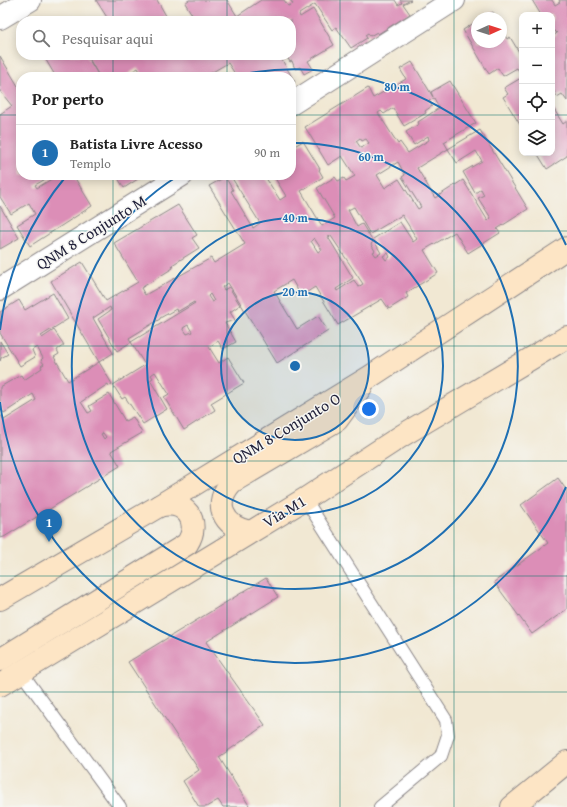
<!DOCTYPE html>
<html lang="pt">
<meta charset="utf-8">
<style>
body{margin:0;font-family:"Gentium Book Plus",serif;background:#f2f2f2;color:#222}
.controls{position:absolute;right:12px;top:12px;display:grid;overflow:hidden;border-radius:8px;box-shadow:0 2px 10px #0003}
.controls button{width:36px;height:36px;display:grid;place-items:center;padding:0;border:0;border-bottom:1px solid #e0e0e0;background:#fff;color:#222;font:20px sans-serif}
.compass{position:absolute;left:471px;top:12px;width:36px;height:36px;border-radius:50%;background:#fff;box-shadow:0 2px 10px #0003;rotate:87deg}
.you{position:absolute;left:369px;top:409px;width:14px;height:14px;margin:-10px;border:3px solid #fff;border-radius:50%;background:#1a73e8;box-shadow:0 0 0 6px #1a73e833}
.badge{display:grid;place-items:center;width:26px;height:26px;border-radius:50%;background:#1f6fb2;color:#fff;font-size:13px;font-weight:700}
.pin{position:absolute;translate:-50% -33px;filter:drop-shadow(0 1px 2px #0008)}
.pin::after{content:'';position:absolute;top:21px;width:14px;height:12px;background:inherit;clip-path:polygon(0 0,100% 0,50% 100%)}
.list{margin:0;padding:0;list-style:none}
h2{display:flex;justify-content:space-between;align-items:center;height:52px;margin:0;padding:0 16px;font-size:17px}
h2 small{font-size:13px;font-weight:400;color:#767676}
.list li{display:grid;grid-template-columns:26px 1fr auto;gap:12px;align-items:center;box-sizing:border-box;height:56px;padding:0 16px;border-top:1px solid #e0e0e0}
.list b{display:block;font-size:15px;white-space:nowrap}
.list p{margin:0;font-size:13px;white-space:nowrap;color:#767676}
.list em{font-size:13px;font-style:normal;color:#767676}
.icon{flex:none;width:22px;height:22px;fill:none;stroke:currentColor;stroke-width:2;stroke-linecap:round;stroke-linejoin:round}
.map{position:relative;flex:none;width:567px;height:807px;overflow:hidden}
.search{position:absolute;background:#fff;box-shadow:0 2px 10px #0003;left:16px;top:16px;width:280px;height:44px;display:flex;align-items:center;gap:10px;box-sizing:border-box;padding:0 14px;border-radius:16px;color:#767676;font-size:15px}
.panel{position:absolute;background:#fff;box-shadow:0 2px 10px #0003;left:16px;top:72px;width:280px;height:108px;border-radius:16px}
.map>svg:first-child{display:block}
.building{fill:#dc8eb7;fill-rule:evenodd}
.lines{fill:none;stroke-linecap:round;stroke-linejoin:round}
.lane-casing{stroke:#8a8587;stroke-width:14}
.street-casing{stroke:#8a8587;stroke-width:24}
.secondary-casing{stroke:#8a8587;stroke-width:24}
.lane{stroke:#fff;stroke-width:12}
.street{stroke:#fff;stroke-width:22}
.secondary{stroke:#fde5c5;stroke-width:22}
.grid{fill:none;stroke:#0f766e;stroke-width:1;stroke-opacity:0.55}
.ring{fill:none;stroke:#1f6fb2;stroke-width:2}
.labels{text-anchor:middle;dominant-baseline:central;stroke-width:3;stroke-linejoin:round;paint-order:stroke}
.street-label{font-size:16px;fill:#22223b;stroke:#f6f6f2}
.centre{fill:#1f6fb2;stroke:#f6f6f2;stroke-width:2}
.ring-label{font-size:12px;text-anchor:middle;font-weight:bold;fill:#1f6fb2;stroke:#f6f6f2;stroke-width:3;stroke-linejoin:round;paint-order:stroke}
</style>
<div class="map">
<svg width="567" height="807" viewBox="0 0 567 807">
<rect width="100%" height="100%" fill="#f6f6f2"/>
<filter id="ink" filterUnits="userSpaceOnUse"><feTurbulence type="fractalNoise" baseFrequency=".025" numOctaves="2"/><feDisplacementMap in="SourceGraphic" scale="8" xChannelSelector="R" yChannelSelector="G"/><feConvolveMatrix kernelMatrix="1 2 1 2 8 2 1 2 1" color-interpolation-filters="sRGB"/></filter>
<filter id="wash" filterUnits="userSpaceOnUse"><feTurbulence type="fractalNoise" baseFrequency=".012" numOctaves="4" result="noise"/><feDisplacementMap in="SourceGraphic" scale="16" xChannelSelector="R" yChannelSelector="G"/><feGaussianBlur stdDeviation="0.9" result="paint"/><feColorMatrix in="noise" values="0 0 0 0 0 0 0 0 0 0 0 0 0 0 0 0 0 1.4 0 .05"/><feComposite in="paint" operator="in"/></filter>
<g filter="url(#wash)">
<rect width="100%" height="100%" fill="#f1e8d3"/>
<g id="blocks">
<g class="building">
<polygon points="96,0 157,0 169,21 114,21 112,18 108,19"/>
<polygon points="189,0 227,0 237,16 261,0 284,0 288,6 293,4 290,0 395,0 398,5 402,3 400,0 411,0 403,4 410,14 378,34 377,32 370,36 368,33 365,35 367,38 351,48 336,27 332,30 315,4 299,14 300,17 313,9 334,45 308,61 313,69 304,74 300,67 295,69 292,61 290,62 286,55 291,55 291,21 196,21 185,3"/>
<polygon points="532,0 552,0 555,5 560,2 559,0 567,0 567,101 562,94 557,97 552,87 552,37 557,33 555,31 552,33 552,15 541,15"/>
<polygon points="493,12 496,18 482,18"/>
<polygon points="477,21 477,42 501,42 501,28 507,39 510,37 522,57 522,69 519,71 517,68 503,76 498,68 489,74 463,30"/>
<polygon points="43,55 86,55 99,76 87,55 279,55 295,82 291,84 291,77 237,77 228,63 204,77 143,77 138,68 123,77 56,77"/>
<path d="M0,56L21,91V175H73L92,206L30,246L17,225L35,214L29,203L11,214L0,197V114L12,106L0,91ZM51,176L53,178L37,188L35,185Z"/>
<path d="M412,62L433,97L431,92L450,81L476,123L444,142L448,149L417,168L435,198L463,180L488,221L491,218L478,198L484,195L481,189L475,193L463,172L482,161L476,151L457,163L448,149L480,130L528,209L497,229L500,233L468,253L455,232L424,250L438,273L406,293L408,297L389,309L382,299L338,325L315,287L301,296L292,280L274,291L297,329L318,316L328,331L277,363L228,283L222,287L224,290L229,287L240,305L230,312L235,320L225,323L236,342L223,349L218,341L209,347L219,363L228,357L244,383L211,403L215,410L184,430L164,397L169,394L155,372L151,375L153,378L150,380L167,409L143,424L125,397L122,399L113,385L145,365L131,342L195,303L194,302L177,312L176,309L160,318V319L129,338L131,342L117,351L98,319L111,310L110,307L93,318L113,353L99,362L51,281L82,262L106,301L138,282L114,243L178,205L197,235L192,238L199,248L172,265L173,268L141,288L145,295L211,258L214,263L245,244L209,186L225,177L233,190L231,191L253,228L260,223L230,175H264L280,200L286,196L273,175H291V148L303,141L320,169L319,170L323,177L301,191L322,226L335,218L317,188L335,177L338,181L344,178L346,181L355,176L342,156L328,165L305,127L368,88L373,98L406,79L400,69ZM434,98L439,108L418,122L419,124L406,132L414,145L428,136L429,140L408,153L400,142L398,144L378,113L381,111L384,114L393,108L404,126L426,113L425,111L432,106L429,101ZM360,138L362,141L366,139L369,143L361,148L356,141ZM398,162L405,175L402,177L421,207L418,209L399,179L385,188L377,175ZM354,207L370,234L402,215L417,239L413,242L400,222L373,239L381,253L376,256L373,252L375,251L371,244L373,242L362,224L357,227L348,210ZM331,236L363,284L358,287L354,280L337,291L336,289L353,278L328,237ZM314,238L322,250L318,252L311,241ZM388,253L390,257L386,260L383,256ZM210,294L214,301L212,302L208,296ZM188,325L192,332L187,334L183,328Z"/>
<polygon points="228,73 230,77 221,77"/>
<polygon points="521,78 522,80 522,128 503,97 508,94 504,88"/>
<polygon points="552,106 563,124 567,121 567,156 547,169 537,153 552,153"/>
<polygon points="116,175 144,175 124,188"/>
<polygon points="0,206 19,238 0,249"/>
<path d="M53,293L68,319L41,336L42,338L54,330L64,345L57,350L59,354L54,357L68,381L99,362L112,384L109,386L108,384L81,402L88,413L92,411L89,406L109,394L125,421L133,417L142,433L111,451L120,466L4,537L0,538V414L4,420L36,400L33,394L4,413L0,407V387L21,375L24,380L42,368L41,366L44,364L41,360L43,358L37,347L32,350L35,357L20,366L0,333V312L19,300L25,310ZM103,433L106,437L104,439L101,434Z"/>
<polygon points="0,341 8,354 1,358 0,361"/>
<polygon points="558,478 567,491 567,609 532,634 494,582 548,543 521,505"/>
<polygon points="266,578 278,597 206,642 265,725 219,757 250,807 223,807 218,800 206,807 199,807 183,781 199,770 128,662"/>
</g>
</g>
</g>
<g filter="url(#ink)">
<use href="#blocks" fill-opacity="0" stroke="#8a8587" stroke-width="1"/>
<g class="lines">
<defs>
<g id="lane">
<polyline points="305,499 446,720 448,735 441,756 380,807"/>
<polyline points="21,672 120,807"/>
</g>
<g id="street">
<polyline points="0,18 30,0"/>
<polyline points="291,104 454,0"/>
<polyline points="0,289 182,175"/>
</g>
<g id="secondary">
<path d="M250,532C223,527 212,503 232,482L337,420L361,387"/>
<polyline points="0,599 159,506 368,378 567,248"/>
<path d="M0,660L187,544C202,521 185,499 159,506"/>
<polyline points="0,685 305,499 403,435 567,337"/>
<polyline points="512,807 567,762"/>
</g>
</defs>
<use href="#lane" class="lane-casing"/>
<use href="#street" class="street-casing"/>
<use href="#secondary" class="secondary-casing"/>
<use href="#lane" class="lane"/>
<use href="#street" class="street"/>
<use href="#secondary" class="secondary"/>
</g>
</g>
<path class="grid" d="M113,0V21M227,0V21M340,0V807M454,0V807M113,55V77M227,55V77M0,115H21M291,115H522M552,115H567M113,175V807M227,175V807M0,231H567M0,346H567M0,461H567M0,576H567M0,692H567"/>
<circle cx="295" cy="366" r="74" fill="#1f6fb2" fill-opacity=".12"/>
<g class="ring">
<circle cx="295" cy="366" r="74"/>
<circle cx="295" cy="366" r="148"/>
<path d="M291 143A223 223 0 1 1 178 176"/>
<path d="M566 487A297 297 0 0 1 0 402M0 330A297 297 0 0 1 67 175M228 77A297 297 0 0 1 566 245"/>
</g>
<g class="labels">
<g class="street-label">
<text transform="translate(91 232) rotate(-32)">QNM 8 Conjunto M</text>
<text transform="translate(286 428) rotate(-31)">QNM 8 Conjunto O</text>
<text transform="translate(284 511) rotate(-31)">Via M1</text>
</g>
</g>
<circle cx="295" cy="366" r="6" class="centre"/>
<g class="ring-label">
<text x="397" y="91">80 m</text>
<text x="371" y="161">60 m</text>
<text x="295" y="222">40 m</text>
<text x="295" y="296">20 m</text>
</g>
</svg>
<div class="controls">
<button>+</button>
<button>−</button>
<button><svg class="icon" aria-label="locate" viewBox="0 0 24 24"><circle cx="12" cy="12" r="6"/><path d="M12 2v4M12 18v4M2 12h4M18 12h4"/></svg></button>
<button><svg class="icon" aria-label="layers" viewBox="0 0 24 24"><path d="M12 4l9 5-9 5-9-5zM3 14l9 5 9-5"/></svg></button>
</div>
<svg class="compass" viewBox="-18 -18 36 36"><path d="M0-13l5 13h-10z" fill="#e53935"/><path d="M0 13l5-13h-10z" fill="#767676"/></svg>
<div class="you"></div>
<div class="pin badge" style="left:49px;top:542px">1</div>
<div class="search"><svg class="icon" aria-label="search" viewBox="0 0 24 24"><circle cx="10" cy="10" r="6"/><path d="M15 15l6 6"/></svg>Pesquisar aqui</div>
<section class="panel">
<h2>Por perto<small></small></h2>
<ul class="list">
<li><span class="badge">1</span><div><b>Batista Livre Acesso</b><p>Templo</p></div><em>90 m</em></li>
</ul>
</section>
</div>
